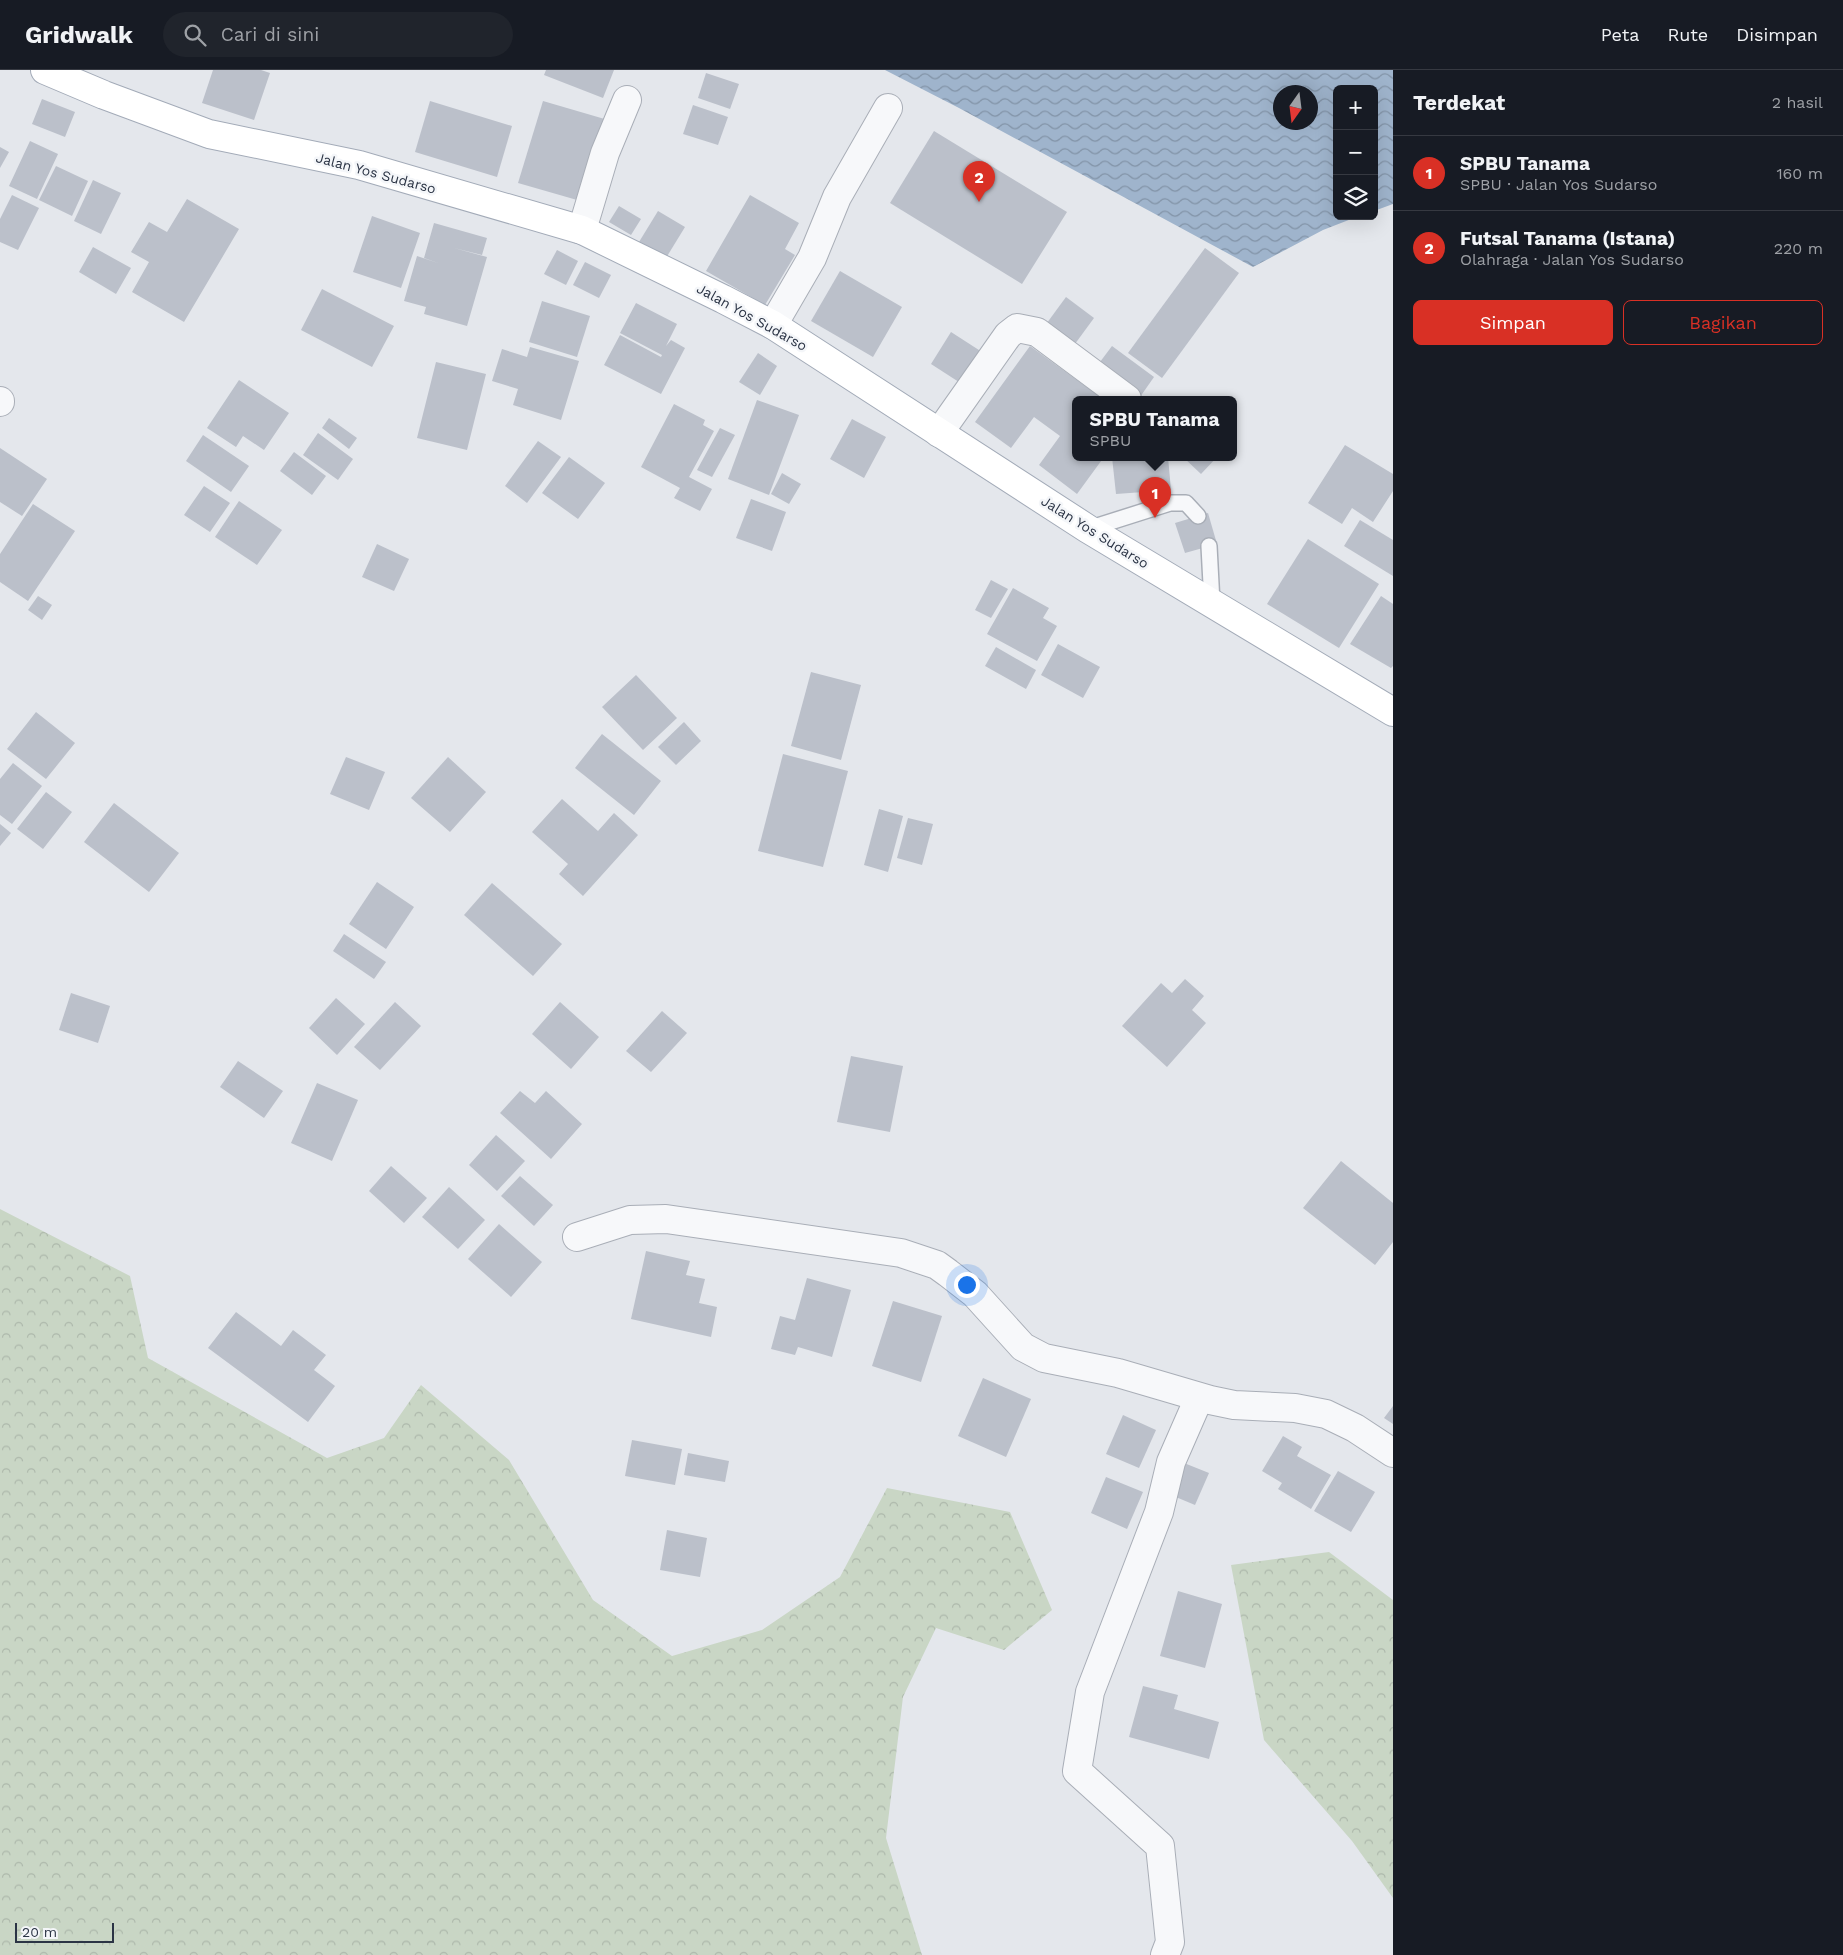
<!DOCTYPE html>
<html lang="id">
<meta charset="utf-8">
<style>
body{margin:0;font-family:"Work Sans",sans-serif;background:#20242c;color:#f1f3f6}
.controls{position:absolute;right:15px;top:15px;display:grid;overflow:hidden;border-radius:8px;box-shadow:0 5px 20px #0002}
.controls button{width:45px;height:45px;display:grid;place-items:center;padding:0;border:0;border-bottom:1px solid #363941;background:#171b24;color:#f1f3f6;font:25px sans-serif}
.compass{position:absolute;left:1273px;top:15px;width:45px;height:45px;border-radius:50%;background:#171b24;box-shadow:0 5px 20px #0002;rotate:194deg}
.scale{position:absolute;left:15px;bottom:12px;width:99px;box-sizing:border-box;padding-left:5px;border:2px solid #2b3445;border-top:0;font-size:14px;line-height:18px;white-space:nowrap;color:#2b3445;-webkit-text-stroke:4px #f4f6f9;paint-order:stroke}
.you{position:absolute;left:966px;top:1214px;width:18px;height:18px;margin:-12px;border:4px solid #fff;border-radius:50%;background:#1a73e8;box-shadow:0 0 0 8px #1a73e833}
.badge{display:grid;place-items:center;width:32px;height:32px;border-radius:50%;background:#d93025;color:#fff;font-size:16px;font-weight:700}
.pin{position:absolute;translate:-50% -41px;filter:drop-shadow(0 1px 2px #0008)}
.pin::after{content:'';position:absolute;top:26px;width:18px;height:15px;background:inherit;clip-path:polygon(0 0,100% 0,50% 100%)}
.popup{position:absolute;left:1072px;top:326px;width:165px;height:65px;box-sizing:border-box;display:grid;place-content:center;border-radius:8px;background:#171b24;filter:drop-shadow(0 1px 4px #0005);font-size:16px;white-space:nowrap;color:#9ea1a6}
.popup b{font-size:19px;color:#f1f3f6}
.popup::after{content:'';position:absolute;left:50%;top:100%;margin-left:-10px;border:10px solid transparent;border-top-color:#171b24}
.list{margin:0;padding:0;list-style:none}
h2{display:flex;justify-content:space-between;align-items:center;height:65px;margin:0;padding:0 20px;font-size:21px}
h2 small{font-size:16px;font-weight:400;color:#9ea1a6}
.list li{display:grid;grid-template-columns:32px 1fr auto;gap:15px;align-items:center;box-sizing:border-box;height:75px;padding:0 20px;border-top:1px solid #363941}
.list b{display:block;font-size:19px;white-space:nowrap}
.list p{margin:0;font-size:16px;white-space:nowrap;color:#9ea1a6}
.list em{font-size:16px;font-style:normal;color:#9ea1a6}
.actions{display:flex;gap:10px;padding:15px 20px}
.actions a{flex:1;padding:11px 0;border:1px solid #d93025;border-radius:8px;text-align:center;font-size:18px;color:#d93025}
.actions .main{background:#d93025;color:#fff}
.icon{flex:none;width:28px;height:28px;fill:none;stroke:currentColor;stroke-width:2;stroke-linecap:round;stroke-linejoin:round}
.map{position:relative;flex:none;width:1393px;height:1885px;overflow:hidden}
header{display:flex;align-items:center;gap:30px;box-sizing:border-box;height:70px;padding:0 25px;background:#171b24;border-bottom:1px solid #363941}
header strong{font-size:24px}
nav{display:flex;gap:28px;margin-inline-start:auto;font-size:18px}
.search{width:350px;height:45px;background:#20242c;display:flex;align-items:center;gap:12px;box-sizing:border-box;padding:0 18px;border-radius:28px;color:#9ea1a6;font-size:19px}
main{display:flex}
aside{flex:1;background:#171b24}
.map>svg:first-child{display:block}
.forest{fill:url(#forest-crowns)}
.water{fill:url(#water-waves);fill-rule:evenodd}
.building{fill:#bbc0ca}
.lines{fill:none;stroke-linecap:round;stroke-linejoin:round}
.lane-casing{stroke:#a9aeb7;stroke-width:18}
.street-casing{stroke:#a9aeb7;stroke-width:30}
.primary-casing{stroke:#a3abb8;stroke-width:30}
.lane{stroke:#f7f8fa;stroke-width:15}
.street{stroke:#f7f8fa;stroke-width:28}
.primary{stroke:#fff;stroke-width:28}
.labels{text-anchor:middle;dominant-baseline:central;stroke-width:5;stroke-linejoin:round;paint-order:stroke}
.street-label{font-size:14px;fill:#2b3445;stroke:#f4f6f9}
</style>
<header>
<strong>Gridwalk</strong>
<div class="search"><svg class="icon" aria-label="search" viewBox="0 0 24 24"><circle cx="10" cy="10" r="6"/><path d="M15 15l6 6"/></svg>Cari di sini</div>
<nav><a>Peta</a><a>Rute</a><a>Disimpan</a></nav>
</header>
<main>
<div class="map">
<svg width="1393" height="1885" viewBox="0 0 1393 1885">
<defs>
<pattern id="forest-crowns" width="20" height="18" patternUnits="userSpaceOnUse" patternTransform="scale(1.25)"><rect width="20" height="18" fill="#c9d6c5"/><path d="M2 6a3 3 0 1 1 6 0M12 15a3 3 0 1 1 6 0" fill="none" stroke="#adb8ab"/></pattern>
<pattern id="water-waves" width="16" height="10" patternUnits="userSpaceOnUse" patternTransform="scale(1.25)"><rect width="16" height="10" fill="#9fb4cc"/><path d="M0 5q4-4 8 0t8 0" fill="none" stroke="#8293a7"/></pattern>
</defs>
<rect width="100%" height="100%" fill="#e4e7ec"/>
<g class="forest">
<polygon points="0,1139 130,1206 148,1288 327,1388 384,1368 421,1315 509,1390 593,1530 672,1586 762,1560 840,1507 887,1418 1010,1442 1052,1540 1004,1580 936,1558 903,1627 886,1768 922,1885 0,1885"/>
<polygon points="1329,1482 1393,1530 1393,1828 1352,1771 1264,1670 1231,1495"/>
</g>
<path class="water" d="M885,0H1393V134L1374,141V19H1337V146H1359L1323,160L1253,197L959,38ZM1280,22H1310V52H1280Z"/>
<g class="building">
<polygon points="213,0 261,0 270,3 254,50 202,33"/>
<polygon points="546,0 614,0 603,28 544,5"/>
<polygon points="706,3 739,14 730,39 698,28"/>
<polygon points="42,29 75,42 65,67 32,54"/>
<polygon points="430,31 512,56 497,107 415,82"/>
<polygon points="543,31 608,50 584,132 518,113"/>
<polygon points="693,35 728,47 718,75 683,64"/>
<polygon points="934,61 1067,142 1022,214 890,133"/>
<polygon points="30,71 58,84 37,129 9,116"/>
<polygon points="0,77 9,82 0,98"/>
<polygon points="56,96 88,111 72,146 39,130"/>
<polygon points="93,110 121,123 101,164 74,151"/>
<polygon points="12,125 39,138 18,180 0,172 0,149"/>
<polygon points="750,125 799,153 785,179 795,185 765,235 706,201"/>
<polygon points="187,129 239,159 184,252 132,222 149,192 131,182 149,152 167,162"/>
<polygon points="619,136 641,149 631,165 609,152"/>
<polygon points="658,141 685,157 666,188 639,172"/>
<polygon points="372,146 420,163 401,218 353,202"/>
<polygon points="434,153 487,168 482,185 454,178 487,187 467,256 424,244 426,237 404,231 417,186 438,193 424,188"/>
<polygon points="93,177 131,198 116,224 79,202"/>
<polygon points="1205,178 1239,203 1162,308 1128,283"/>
<polygon points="557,180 578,191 566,215 544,204"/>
<polygon points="585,192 611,205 599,228 573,215"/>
<polygon points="840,201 902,237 873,287 811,251"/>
<polygon points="322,219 394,256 372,297 301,260"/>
<polygon points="1066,227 1094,248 1072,278 1044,257"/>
<polygon points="542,231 590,246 577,287 529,272"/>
<polygon points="636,233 677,254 666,276 671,270 685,278 661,324 604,295 620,265 661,287 662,285 620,263"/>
<polygon points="951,262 982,282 962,314 931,294"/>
<polygon points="1030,276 1103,329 1076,329 1076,387 1104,387 1077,424 1039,395 1060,366 1034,347 1011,378 975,352"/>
<polygon points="1112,276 1154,307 1140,327 1097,296"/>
<polygon points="530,277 579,291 561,350 513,335 518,319 492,311 502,279 527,287"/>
<polygon points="758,283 777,296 760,325 739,312"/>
<polygon points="436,292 486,304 467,380 417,368"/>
<polygon points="239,310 289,343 264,380 243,366 236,377 207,358"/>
<polygon points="757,330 799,345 769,425 728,409"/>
<polygon points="674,334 705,350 703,355 714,361 689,407 712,419 700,441 674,428 680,418 641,397"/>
<polygon points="329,348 357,368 349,379 322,358"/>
<polygon points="852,349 886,367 864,408 830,389"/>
<polygon points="720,358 735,365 712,407 697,400"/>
<polygon points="318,363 353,389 338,410 303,385"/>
<polygon points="203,365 249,396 231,422 186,391"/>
<polygon points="538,371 561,387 527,433 505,416"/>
<polygon points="1345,375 1393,404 1393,421 1373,452 1352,438 1342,454 1308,433"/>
<polygon points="0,378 47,409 22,446 0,432"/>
<polygon points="294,382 326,406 312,425 280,401"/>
<polygon points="569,387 605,413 578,449 542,423"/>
<polygon points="1112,387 1168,387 1171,420 1116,424"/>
<polygon points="1183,387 1217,387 1201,404"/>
<polygon points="782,403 801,414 789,434 771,424"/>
<polygon points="204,416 230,433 210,462 184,445"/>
<polygon points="751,429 786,442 772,481 736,468"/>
<polygon points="239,431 282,460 257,495 215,467"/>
<polygon points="33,434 75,461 28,531 0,512 0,484"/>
<polygon points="1208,443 1217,474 1185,483 1175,453"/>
<polygon points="1360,450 1393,470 1393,506 1344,476"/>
<polygon points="1308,469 1379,514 1339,578 1267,534"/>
<polygon points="377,474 409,489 394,521 362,507"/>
<polygon points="991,510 1008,519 991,548 975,540"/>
<polygon points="1013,518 1049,538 1043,548 1057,556 1037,591 987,564"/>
<polygon points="38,526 52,535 42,550 28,540"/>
<polygon points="1381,526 1393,534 1393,596 1391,598 1350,574"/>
<polygon points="1058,574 1100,597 1083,628 1041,605"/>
<polygon points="996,577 1036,600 1026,619 985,596"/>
<polygon points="811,602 861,615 841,690 791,676"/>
<polygon points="636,605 677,648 643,680 602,637"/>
<polygon points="36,642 75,673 46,709 7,679"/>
<polygon points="684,652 701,671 676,695 658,677"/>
<polygon points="602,664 661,711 634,745 575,698"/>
<polygon points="783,684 848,701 823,797 758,781"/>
<polygon points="346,687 385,702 369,740 330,724"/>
<polygon points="448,687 486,722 450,762 411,728"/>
<polygon points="13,693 42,716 12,754 0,745 0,709"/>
<polygon points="46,722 72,742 43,779 17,759"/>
<polygon points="562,729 598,761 614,743 638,765 583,826 559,804 568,794 532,762"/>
<polygon points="114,733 179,783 149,822 84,772"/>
<polygon points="879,739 903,746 888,802 864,795"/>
<polygon points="908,748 933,754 922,795 897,788"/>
<polygon points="0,754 11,763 0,776"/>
<polygon points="377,812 414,837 386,879 349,854"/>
<polygon points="492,813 562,874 533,906 464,845"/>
<polygon points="344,864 386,892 374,909 333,881"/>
<polygon points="1185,909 1204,926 1192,940 1206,953 1167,997 1122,956 1161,913 1172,923"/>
<polygon points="71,923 110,936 98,973 59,960"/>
<polygon points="336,928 365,954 337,985 309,958"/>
<polygon points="395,932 421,956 380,1000 354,977"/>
<polygon points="560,932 599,967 571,999 532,964"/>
<polygon points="662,941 687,963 651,1002 626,981"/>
<polygon points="851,986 903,996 890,1062 837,1052"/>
<polygon points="238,991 283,1021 264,1048 220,1017"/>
<polygon points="317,1013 358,1030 332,1091 291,1073"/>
<polygon points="520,1021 535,1033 546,1021 582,1054 551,1089 500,1043"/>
<polygon points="496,1065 525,1091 497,1121 469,1095"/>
<polygon points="1341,1091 1393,1133 1393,1172 1375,1195 1303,1138"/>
<polygon points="391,1096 427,1128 404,1153 369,1121"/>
<polygon points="520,1106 553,1135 534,1156 501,1126"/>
<polygon points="449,1117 485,1150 458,1179 422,1147"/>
<polygon points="499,1154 542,1192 511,1227 468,1189"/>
<polygon points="646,1181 690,1191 686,1205 705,1209 699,1233 717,1237 711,1267 631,1249"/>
<polygon points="807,1208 851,1220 832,1287 798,1277 795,1285 771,1279 780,1246 795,1250"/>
<polygon points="893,1231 942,1246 921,1312 872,1296"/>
<polygon points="236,1242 281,1276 293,1260 326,1285 314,1300 335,1316 308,1352 208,1278"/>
<polygon points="983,1308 1031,1329 1006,1387 958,1366"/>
<polygon points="1393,1336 1393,1354 1384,1348"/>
<polygon points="1123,1345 1156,1360 1139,1398 1106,1384"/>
<polygon points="1283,1366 1302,1377 1297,1386 1331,1405 1311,1439 1278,1419 1282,1413 1262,1401"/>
<polygon points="632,1370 682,1379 675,1415 625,1406"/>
<polygon points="688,1383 729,1391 725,1412 684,1405"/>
<polygon points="1184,1393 1209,1403 1195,1435 1171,1425"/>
<polygon points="1338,1401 1375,1422 1351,1462 1314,1441"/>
<polygon points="1106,1407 1143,1422 1127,1459 1091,1443"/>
<polygon points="667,1460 707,1468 700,1507 660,1500"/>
<polygon points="1178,1521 1222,1534 1205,1598 1160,1586"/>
<polygon points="1143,1616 1178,1625 1174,1639 1219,1652 1209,1689 1129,1667"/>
</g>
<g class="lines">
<defs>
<g id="lane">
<polyline points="1088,459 1170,433 1186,433 1198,446"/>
<polyline points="1209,476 1212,533"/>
</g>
<g id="street">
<polyline points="582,160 605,83 627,30"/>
<polyline points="773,255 812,188 837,127 888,38"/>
<polyline points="0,331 0,332"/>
<polyline points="939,363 1008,265 1017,258 1037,262 1127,329"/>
<polyline points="577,1167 630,1150 666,1149 901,1183 937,1195 948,1203 975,1224 1023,1277 1044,1288 1118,1303 1210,1330 1234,1335 1295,1338 1326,1344 1355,1358 1393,1383"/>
<polyline points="1165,1885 1170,1872 1160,1776 1077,1701 1090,1622 1159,1442 1171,1392 1199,1328"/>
</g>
<polyline id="primary" points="45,0 104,25 209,64 359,95 582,160 723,229 773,255 1088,459 1393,642"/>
</defs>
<use href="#lane" class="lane-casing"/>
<use href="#street" class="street-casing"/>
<use href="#primary" class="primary-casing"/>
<use href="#lane" class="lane"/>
<use href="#street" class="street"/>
<use href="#primary" class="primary"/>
</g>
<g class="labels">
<g class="street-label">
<text transform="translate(376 103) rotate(15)">Jalan Yos Sudarso</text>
<text transform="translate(752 247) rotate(29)">Jalan Yos Sudarso</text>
<text transform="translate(1095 462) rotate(32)">Jalan Yos Sudarso</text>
</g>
</g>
</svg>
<div class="controls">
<button>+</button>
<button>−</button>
<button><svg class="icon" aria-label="layers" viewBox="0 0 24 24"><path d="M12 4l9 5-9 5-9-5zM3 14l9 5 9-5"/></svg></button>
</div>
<svg class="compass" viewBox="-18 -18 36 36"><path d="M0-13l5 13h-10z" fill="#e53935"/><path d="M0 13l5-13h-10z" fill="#9ea1a6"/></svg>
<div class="scale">20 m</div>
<div class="you"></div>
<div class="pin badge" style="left:1155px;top:448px">1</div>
<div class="popup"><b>SPBU Tanama</b>SPBU</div>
<div class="pin badge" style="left:979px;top:132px">2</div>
</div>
<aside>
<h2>Terdekat<small>2 hasil</small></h2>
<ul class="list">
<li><span class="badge">1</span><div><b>SPBU Tanama</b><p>SPBU · Jalan Yos Sudarso</p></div><em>160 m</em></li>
<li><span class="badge">2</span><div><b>Futsal Tanama (Istana)</b><p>Olahraga · Jalan Yos Sudarso</p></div><em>220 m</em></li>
</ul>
<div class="actions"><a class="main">Simpan</a><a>Bagikan</a></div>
</aside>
</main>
